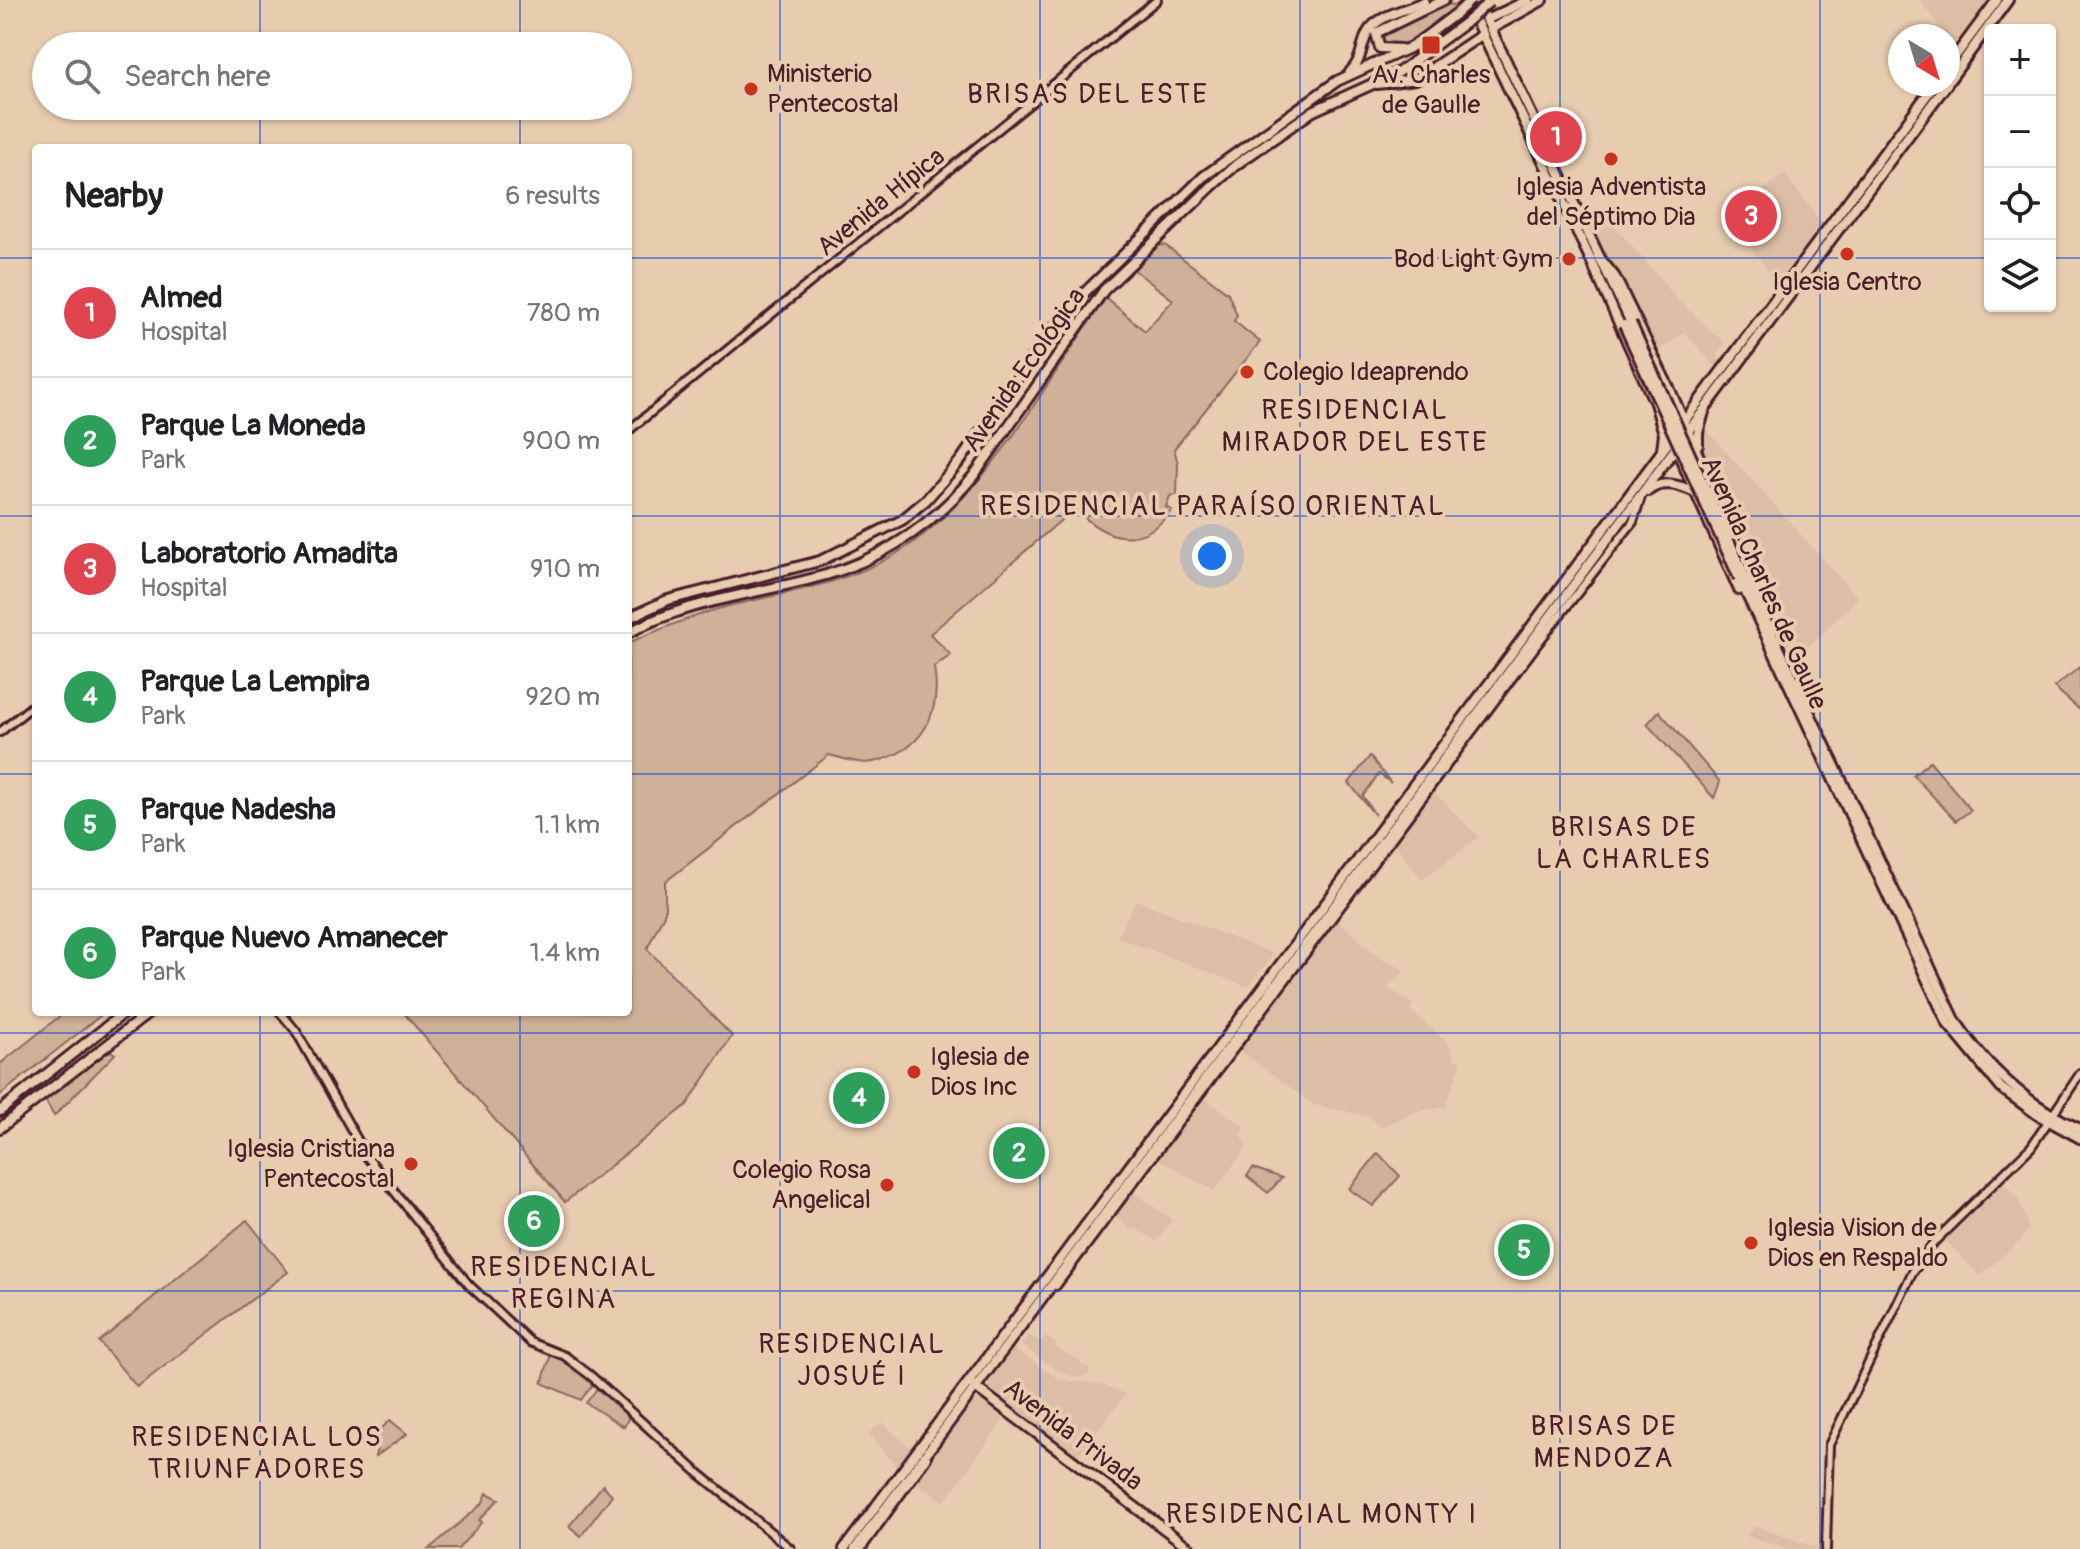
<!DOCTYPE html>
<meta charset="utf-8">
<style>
body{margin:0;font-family:Pangolin,sans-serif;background:#f2f2f2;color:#202124}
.controls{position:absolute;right:24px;top:24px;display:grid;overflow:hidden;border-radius:8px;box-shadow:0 2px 6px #0004}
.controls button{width:72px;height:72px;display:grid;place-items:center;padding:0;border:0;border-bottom:2px solid #e0e0e0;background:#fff;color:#202124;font:40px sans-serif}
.compass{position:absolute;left:1888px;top:24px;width:72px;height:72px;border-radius:50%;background:#fff;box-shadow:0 2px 6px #0004;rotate:142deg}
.you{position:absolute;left:1212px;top:556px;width:28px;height:28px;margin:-20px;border:6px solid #fff;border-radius:50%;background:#1a73e8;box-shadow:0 0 0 12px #1a73e833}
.badge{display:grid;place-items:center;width:52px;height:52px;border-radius:50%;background:#0b8043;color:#fff;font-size:26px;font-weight:700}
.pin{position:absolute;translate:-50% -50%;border:4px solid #fff;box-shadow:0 2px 8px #0006}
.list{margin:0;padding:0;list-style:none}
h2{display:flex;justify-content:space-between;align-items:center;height:104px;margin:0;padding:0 32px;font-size:34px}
h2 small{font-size:26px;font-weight:400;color:#757577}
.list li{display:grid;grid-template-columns:52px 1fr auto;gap:24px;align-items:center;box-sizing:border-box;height:128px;padding:0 32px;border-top:2px solid #e0e0e0}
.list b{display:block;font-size:30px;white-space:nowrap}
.list p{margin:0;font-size:26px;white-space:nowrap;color:#757577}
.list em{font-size:26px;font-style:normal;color:#757577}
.icon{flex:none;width:44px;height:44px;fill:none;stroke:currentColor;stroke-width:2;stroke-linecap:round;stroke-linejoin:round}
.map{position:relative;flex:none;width:2080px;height:1549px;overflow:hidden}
.search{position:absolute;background:#fff;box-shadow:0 2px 6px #0004;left:32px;top:32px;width:600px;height:88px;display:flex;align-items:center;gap:20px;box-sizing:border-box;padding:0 28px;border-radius:44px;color:#757577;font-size:30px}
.panel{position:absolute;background:#fff;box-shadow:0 2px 6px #0004;left:32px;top:144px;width:600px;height:872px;border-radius:8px}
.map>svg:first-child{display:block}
.built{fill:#dbbea5}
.green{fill:#cfb099;stroke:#8c6862;stroke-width:2}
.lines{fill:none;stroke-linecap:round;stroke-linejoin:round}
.minor-casing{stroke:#4a1f2b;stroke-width:12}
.major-casing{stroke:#4a1f2b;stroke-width:14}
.minor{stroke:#e8ccaf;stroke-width:6}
.major{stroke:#e8ccaf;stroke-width:8}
.major-bridge-casing{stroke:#4a1f2b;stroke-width:14;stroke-linecap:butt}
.major-bridge{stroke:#e8ccaf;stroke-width:8}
.grid{fill:none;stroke:#1d4ed8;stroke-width:2;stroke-opacity:0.55}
.poi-dot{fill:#c8321e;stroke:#e8ccaf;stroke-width:3}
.labels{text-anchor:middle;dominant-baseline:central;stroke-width:8;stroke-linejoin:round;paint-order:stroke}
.poi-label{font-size:26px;fill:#4a1f2b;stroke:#e8ccaf;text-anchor:start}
.street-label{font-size:26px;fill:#4a1f2b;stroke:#e8ccaf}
.neighbourhood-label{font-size:28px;letter-spacing:2px;fill:#4a1f2b;stroke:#e8ccaf}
</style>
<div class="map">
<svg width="2080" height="1549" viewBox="0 0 2080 1549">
<rect width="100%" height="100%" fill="#e8ccaf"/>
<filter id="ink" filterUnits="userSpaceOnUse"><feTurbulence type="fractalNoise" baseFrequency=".0125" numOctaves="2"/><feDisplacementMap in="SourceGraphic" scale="16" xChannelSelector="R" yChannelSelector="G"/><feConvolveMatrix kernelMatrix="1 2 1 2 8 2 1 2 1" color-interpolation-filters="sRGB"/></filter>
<g filter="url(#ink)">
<g class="built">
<polygon points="1920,0 1988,0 1954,46"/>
<polygon points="1784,174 1823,224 1777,282 1728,217"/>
<polygon points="1603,212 1677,299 1725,343 1716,355 1721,362 1717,368 1684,332 1656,353 1626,288 1588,225"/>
<polygon points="1702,425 1858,598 1792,663 1773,619 1776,617 1766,588 1762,588 1703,451"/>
<polygon points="1431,789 1479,837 1422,880 1393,841"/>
<polygon points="1136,900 1274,954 1248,987 1117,937"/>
<polygon points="1335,918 1383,960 1406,970 1387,987 1414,1005 1410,1010 1448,1043 1455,1060 1462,1062 1445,1107 1417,1111 1382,1127 1367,1116 1314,1105 1238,1049 1272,1006 1267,1001 1301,953 1309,956"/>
<polygon points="1203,1097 1245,1128 1241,1134 1247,1147 1214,1191 1157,1158"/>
<polygon points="2003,1182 2018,1198 2029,1227 2021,1240 1980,1276 1943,1238"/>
<polygon points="1131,1190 1172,1220 1156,1241 1135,1228 1132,1231 1114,1216 1112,1213"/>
<polygon points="1028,1335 1040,1342 1045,1336 1056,1344 1054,1347 1079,1360 1082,1366 1089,1367 1090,1373 1079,1378 1061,1373 1021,1345"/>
<polygon points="1010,1346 1061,1380 1101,1384 1126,1394 1076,1458 983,1387"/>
<polygon points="971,1396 978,1396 1006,1417 944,1502 908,1477"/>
<polygon points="883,1423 911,1448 897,1467 869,1433"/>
<polygon points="1755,1526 1820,1549 1789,1549 1747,1536"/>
</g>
<g class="green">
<path d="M1440,4L1459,5C1444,21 1404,55 1382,42V32Z"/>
<path d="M1165,245L1228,293L1237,315L1234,321L1260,342L1174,449L1178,463L1177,495L1170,496L1166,507L1172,510C1142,550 1105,541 1075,508L930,634L951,655L934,667C942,714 923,751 873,762C860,765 842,758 829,755L665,882V912L647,949L732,1036L687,1105L565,1202L403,1012H628V643C660,629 691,616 725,607C780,593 844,585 894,555C986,501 1044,383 1106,298L1145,331L1173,300L1134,270L1157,246Z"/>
<polygon points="2080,667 2080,710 2054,687"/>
<polygon points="1659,711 1720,782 1714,798 1647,724"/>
<polygon points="1370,756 1391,783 1379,774 1363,796 1375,815 1349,783"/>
<polygon points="1930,761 1971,810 1956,821 1913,775"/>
<polygon points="65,1012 105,1012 0,1095 0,1064"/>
<polygon points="109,1050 115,1054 54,1116 45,1100"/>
<polygon points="1378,1153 1400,1176 1373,1206 1349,1189"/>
<polygon points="1253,1168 1282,1178 1268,1193 1247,1176"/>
<polygon points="247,1220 288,1272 137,1387 99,1342"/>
<polygon points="1534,1226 1549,1244 1512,1267 1504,1257"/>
<polygon points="551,1354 564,1359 594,1383 581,1400 542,1383"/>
<polygon points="599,1386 630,1415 624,1427 586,1403"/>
<polygon points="390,1420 407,1434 375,1457 381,1429"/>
<polygon points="603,1485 612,1495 581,1536 569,1526"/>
<polygon points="487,1493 499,1499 479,1520 482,1522 458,1549 429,1549 482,1504"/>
</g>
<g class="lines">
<defs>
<g id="minor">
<polyline points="628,431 1157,0"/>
<polyline points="0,732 36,703"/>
<polyline points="280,1012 296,1031 367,1157 469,1285 530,1342 565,1356 591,1376 696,1471 791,1549"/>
<polyline points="1056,1286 1542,638 1633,522 1641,497"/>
<polyline points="861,1549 927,1458"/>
<polyline points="1826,1549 1829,1445 1912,1273 1935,1241 2031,1147 2080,1074"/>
</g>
<g id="major">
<polyline points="1466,0 1597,273"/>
<polyline points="1477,0 1631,323"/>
<polyline points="1486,20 1528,0"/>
<polyline points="1491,29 1543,0"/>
<polyline points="1401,49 1380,48 1376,33 1444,0"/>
<polyline points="1948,66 1997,0"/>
<path d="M1350,72C1363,59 1360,47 1368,32C1376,16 1408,9 1424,2"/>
<polyline points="1948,82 2008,0"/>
<polyline points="1377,84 1416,79 1483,34"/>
<polyline points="1598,256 1615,277 1671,392 1757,591"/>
<polyline points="1595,270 1654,401"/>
<polyline points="1655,403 1664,434 1662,449"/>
<polyline points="1698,445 1698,433 1704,412"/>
<polyline points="1675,446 1739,590"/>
<path d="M1648,491C1662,479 1679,485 1695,492"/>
<path d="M1745,576L1956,1022C1988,1069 2028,1106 2080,1129"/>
<polyline points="1739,578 1948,1024 2001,1088 2038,1115 2080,1138"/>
<polyline points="628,618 668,600 820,561 902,520 926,500 961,460 1040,345 1070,307 1203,177 1337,81 1413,46 1457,13"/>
<path d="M628,633C689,599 760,594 826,575C886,557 936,522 975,474L1104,290L1212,186L1237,164L1313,111L1399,72L1465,23"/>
<polyline points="0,1111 125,1012"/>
<polyline points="0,1128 150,1012"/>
<polyline points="971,1384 1191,1549"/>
<path d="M844,1549C1208,1061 1573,573 1935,84"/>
<polyline points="855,1549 1947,84"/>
</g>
</defs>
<use href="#minor" class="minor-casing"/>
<use href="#major" class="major-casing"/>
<use href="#minor" class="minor"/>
<use href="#major" class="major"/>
<defs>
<g id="major-bridge">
<polyline points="1457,13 1471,0"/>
<polyline points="1465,23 1489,2"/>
<polyline points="1631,323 1745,576"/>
<polyline points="1624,325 1739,578"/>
</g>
</defs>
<use href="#major-bridge" class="major-bridge-casing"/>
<use href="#major-bridge" class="major-bridge"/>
</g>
</g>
<path class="grid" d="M260,0V46M520,0V46M780,0V1549M1040,0V1549M1300,0V1549M1560,0V1549M1820,0V1549M260,106V148M520,106V148M0,258H36M628,258H1990M2050,258H2080M0,516H36M628,516H2080M0,774H36M628,774H2080M260,1012V1549M520,1012V1549M0,1033H2080M0,1291H2080"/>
<g class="poi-dot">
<rect x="1421" y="35" width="20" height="20" rx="4"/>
<circle cx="751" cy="89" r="8"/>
<circle cx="1611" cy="159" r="8"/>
<circle cx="1847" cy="254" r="8"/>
<circle cx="1569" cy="259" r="8"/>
<circle cx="1247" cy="372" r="8"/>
<circle cx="914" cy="1072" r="8"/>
<circle cx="411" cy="1164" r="8"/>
<circle cx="887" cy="1185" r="8"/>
<circle cx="1751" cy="1243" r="8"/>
</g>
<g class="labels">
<g class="poi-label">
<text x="767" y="74">Ministerio<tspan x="767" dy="30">Pentecostal</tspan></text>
<text x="1431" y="75" text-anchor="middle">Av. Charles<tspan x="1431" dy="30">de Gaulle</tspan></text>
<text x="1611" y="187" text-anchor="middle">Iglesia Adventista<tspan x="1611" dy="30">del Séptimo Dia</tspan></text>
<text x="1553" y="259" text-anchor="end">Bod Light Gym</text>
<text x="1847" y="282" text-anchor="middle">Iglesia Centro</text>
<text x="1263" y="372">Colegio Ideaprendo</text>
<text x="930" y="1057">Iglesia de<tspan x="930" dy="30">Dios Inc</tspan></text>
<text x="395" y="1149" text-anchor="end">Iglesia Cristiana<tspan x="395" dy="30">Pentecostal</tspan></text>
<text x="871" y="1170" text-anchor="end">Colegio Rosa<tspan x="871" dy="30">Angelical</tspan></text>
<text x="1767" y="1228">Iglesia Vision de<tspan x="1767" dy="30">Dios en Respaldo</tspan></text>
</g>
<g class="street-label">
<text transform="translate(881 202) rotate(-39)">Avenida Hípica</text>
<text transform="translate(1024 370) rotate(-55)">Avenida Ecológica</text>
<text transform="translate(1764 583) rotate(66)">Avenida Charles de Gaulle</text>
<text transform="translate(1073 1435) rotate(37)">Avenida Privada</text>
</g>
<g class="neighbourhood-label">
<text x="1088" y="94">BRISAS DEL ESTE</text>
<text x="1355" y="410">RESIDENCIAL<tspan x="1355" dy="32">MIRADOR DEL ESTE</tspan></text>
<text x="1213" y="506">RESIDENCIAL PARAÍSO ORIENTAL</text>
<text x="1624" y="827">BRISAS DE<tspan x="1624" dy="32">LA CHARLES</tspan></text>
<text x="564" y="1267">RESIDENCIAL<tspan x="564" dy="32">REGINA</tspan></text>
<text x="852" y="1344">RESIDENCIAL<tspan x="852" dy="32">JOSUÉ I</tspan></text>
<text x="1604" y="1426">BRISAS DE<tspan x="1604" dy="32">MENDOZA</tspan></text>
<text x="257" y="1437">RESIDENCIAL LOS<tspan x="257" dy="32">TRIUNFADORES</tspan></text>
<text x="1322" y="1514">RESIDENCIAL MONTY I</text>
</g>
</g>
</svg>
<div class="controls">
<button>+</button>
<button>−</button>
<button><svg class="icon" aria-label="locate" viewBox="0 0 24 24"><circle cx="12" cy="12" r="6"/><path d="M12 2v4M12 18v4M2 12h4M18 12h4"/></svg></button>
<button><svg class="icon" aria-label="layers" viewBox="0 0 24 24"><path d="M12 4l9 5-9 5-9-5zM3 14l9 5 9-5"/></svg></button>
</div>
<svg class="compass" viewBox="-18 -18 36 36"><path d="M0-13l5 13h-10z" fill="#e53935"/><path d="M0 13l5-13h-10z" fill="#757577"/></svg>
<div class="you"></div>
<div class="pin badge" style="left:1556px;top:137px;background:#e0444e">1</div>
<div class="pin badge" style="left:1019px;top:1153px;background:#2e9e5b">2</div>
<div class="pin badge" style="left:1751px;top:216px;background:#e0444e">3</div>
<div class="pin badge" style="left:859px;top:1098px;background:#2e9e5b">4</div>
<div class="pin badge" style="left:1524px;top:1250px;background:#2e9e5b">5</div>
<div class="pin badge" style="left:534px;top:1221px;background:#2e9e5b">6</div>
<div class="search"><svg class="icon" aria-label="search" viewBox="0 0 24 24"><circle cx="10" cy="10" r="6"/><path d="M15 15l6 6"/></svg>Search here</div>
<section class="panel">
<h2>Nearby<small>6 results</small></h2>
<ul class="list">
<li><span class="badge" style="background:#e0444e">1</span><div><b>Almed</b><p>Hospital</p></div><em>780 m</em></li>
<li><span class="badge" style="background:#2e9e5b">2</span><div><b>Parque La Moneda</b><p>Park</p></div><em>900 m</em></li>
<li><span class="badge" style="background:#e0444e">3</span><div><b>Laboratorio Amadita</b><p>Hospital</p></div><em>910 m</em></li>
<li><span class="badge" style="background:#2e9e5b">4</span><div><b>Parque La Lempira</b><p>Park</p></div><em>920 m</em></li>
<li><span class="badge" style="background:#2e9e5b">5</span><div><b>Parque Nadesha</b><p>Park</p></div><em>1.1 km</em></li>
<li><span class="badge" style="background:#2e9e5b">6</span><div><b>Parque Nuevo Amanecer</b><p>Park</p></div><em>1.4 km</em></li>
</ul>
</section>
</div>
